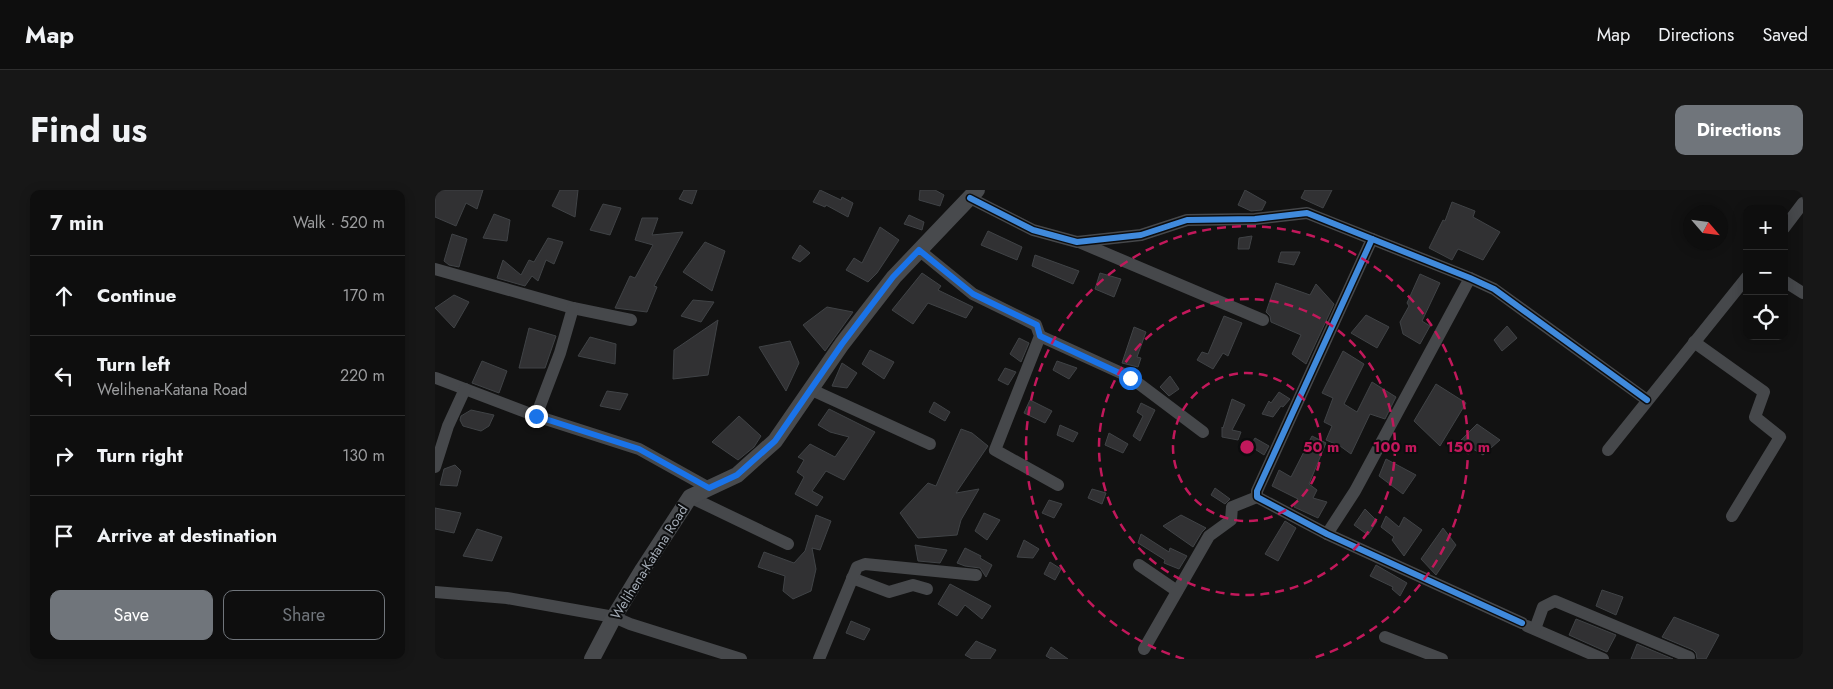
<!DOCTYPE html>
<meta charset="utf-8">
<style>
body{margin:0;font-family:Jost,sans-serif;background:#171717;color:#f1f3f6}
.controls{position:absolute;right:15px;top:15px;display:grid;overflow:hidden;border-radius:10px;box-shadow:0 2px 12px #0003}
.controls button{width:45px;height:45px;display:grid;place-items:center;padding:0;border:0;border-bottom:1px solid #2e2e2e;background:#0e0e0e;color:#f1f3f6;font:25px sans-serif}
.compass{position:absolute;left:1248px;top:15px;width:45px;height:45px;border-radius:50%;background:#0e0e0e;box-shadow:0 2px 12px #0003;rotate:118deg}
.stop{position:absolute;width:15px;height:15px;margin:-11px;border:4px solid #1a73e8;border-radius:50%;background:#fff}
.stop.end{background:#1a73e8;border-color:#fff;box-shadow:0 1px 5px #0008}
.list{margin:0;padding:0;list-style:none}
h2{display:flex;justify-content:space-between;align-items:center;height:65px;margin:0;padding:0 20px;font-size:21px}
h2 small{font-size:16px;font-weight:400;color:#9b9c9e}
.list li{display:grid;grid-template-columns:32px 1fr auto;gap:15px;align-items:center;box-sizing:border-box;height:80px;padding:0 20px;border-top:1px solid #2e2e2e}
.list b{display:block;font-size:19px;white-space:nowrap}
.list p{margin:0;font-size:16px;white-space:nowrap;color:#9b9c9e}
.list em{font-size:16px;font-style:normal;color:#9b9c9e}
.actions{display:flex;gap:10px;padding:15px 20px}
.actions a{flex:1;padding:11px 0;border:1px solid #70757b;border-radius:10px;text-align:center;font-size:18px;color:#70757b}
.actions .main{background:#70757b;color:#fff}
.icon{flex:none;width:28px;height:28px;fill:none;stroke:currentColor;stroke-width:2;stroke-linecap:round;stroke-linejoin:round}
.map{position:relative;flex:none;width:1368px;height:469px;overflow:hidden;border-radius:10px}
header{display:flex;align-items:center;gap:30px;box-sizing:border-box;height:70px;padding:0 25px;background:#0e0e0e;border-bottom:1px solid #2e2e2e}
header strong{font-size:24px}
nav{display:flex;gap:28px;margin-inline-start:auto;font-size:18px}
.intro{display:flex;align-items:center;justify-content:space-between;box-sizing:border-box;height:120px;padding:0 30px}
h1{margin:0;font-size:35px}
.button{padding:12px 22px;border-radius:10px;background:#70757b;color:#fff;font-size:18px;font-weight:700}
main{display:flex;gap:30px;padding:0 30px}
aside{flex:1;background:#0e0e0e;border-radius:10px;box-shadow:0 2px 12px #0003}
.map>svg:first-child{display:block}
.building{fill:#313133;stroke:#404346}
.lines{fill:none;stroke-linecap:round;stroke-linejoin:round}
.minor{stroke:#46484b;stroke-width:12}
.major{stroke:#484a4d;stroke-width:16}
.cycleway-casing{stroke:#0c0d0e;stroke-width:9}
.cycleway{stroke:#408adc;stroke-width:6}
.route{stroke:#1a73e8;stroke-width:6}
.ring{fill:none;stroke:#c2185b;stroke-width:2.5;stroke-dasharray:9 6}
.labels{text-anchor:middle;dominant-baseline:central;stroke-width:4;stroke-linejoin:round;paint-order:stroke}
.street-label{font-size:14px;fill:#a2aab4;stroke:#0c0d0e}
.centre{fill:#c2185b;stroke:#0c0d0e;stroke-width:2.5}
.ring-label{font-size:15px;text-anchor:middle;font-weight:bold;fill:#c2185b;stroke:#0c0d0e;stroke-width:4;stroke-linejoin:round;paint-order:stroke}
</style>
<header>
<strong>Map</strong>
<nav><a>Map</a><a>Directions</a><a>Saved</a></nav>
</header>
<div class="intro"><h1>Find us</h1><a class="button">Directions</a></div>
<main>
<aside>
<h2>7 min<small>Walk · 520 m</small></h2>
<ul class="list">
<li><svg class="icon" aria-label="ahead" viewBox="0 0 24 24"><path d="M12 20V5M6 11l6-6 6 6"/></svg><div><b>Continue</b></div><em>170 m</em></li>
<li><svg class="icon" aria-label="left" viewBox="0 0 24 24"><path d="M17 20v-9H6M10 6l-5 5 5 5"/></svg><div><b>Turn left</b><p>Welihena-Katana Road</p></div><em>220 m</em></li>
<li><svg class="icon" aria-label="right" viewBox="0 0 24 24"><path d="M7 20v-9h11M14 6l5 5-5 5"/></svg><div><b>Turn right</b></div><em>130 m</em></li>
<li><svg class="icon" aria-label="arrive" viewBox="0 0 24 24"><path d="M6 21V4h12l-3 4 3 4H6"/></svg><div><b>Arrive at destination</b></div></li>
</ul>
<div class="actions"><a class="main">Save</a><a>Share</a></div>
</aside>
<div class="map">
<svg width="1368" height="469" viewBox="0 0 1368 469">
<rect width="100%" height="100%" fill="#121212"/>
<g class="building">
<polygon points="0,0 48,0 42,19 31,13 21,36 0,27"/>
<polygon points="125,0 143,0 140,27 117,16"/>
<polygon points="249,0 262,0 257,14 244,9"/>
<polygon points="385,0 406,10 407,7 418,13 413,27 391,15 390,17 378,12"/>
<polygon points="485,0 500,0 509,5 505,16 484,10"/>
<polygon points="810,0 831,12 827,20 816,21 803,15"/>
<polygon points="870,0 897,0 888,18 866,8"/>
<polygon points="1017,12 1040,21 1038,27 1065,42 1048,70 1023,59 1017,70 994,58 1008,30 1010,31"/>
<polygon points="168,14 186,18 175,45 155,40"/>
<polygon points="59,24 75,30 72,51 48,48"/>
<polygon points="474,25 489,32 487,40 469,34"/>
<polygon points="207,28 223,28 217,45 248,42 219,96 222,97 212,122 180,118 195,86 200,88 218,55 200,50"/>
<polygon points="445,37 464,50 442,83 433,92 411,80 419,68 427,73"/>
<polygon points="553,41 587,57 582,70 546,55"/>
<polygon points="17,44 32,49 24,77 14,75 9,71"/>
<polygon points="817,46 814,59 803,59 804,48"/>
<polygon points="113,48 128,52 119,74 111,70 103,91 97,86 90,96 62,88 68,70 86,85 94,70 99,72"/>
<polygon points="270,52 290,61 277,101 248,82"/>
<polygon points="365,55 375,63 365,72 357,68"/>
<polygon points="846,62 865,62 859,75 843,72"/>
<polygon points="600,65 644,81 638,94 597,76"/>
<polygon points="487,83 506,96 503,100 538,117 531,128 493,113 478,134 457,120"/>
<polygon points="665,83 686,89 679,107 660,99"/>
<polygon points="985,84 1005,93 987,131 995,136 985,154 968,144 965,132 974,116 972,113"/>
<polygon points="841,93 875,105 881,94 899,114 871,174 857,164 866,145 836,132 835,126 831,122"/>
<polygon points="19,105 34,112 19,138 0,118"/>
<polygon points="258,110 279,112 266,132 246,126"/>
<polygon points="392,117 418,122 390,161 368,135"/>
<polygon points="931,125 954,137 942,158 916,143"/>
<polygon points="789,126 807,133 793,166 788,163 778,179 762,170 767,162 773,164"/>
<polygon points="283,130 273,185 238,189 239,160"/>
<polygon points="1072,136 1082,148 1067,161 1059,150"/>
<polygon points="699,137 711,142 702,167 706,168 703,177 687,173"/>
<polygon points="94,138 121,146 110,178 84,178"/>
<polygon points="155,147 181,154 180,174 143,166"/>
<polygon points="584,148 594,153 586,172 575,164"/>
<polygon points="355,151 364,173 351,201 324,157"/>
<polygon points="435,160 459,172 449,189 427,174"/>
<polygon points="908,161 929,174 909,214 922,222 937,192 961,207 950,229 935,224 916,264 905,256 891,250 897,236 889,232 898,208 887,203"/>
<polygon points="47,171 72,181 64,203 37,193"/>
<polygon points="622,171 642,178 634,189 618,180"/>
<polygon points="407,173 422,183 412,198 397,196"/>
<polygon points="570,178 581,182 573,195 563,190"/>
<polygon points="735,186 744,199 734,206 725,197"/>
<polygon points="1001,194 1031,213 1005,256 979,231"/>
<polygon points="172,201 193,204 185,220 165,216"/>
<polygon points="844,202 855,209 848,217 846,216 838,227 827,224 834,211 836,213"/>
<polygon points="797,209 810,215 797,240 806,242 803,250 787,247 787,237 788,238"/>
<polygon points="595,210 617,221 610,233 589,223"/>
<polygon points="499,212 515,222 510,231 494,222"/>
<polygon points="706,213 720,220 705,251 698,246 708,226 702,222"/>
<polygon points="394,219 440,242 409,290 391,281 377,301 388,307 382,316 360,304 369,287 362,282 369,270 363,267 375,254 400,267 414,247 395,242 383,235"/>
<polygon points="36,220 59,225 54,236 46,241 28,236 25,230 26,226"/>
<polygon points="304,226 326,246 319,257 303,270 277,252"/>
<polygon points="1042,234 1065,250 1048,265 1025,251"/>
<polygon points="625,235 643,243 638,252 622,245"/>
<polygon points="526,239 537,243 553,256 521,303 544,299 526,330 522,345 483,348 465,323 493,293 501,296"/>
<polygon points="674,243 693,254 688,263 670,255"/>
<polygon points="877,246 891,253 874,294 882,300 878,308 892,312 883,328 859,317 863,309 837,296 844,280 856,287"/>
<polygon points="820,248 834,256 829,265 815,256"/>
<polygon points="951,269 981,285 968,304 944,286"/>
<polygon points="20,275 26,281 22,296 5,295 9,279"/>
<polygon points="780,298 795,309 790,314 776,305"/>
<polygon points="657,299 671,303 667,314 653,308"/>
<polygon points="614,310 627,314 619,328 607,323"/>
<polygon points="0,318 26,323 19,343 0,339"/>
<polygon points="930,319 942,331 933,345 919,335"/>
<polygon points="549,323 565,330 552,350 540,341"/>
<polygon points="381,325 396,331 385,360 377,358 381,379 376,401 358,409 348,401 350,386 323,377 329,362 359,373 370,361"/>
<polygon points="746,325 771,338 767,342 758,357 728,336"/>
<polygon points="951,326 964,337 969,327 987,340 969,366 957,350 959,347 946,337"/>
<polygon points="850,331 861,338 843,371 830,364"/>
<polygon points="1008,338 1021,355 1001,385 986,369"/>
<polygon points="42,339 67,347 57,371 28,366"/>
<polygon points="706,344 734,362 735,358 752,366 744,379 729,373 730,370 703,353"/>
<polygon points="589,350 604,359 598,368 582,367"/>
<polygon points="480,355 498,358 512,360 505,373 483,371"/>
<polygon points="530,358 546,366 545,368 557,375 551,387 545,378 530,376 522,373"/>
<polygon points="615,372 626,379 620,390 609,384"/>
<polygon points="941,375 972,393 965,406 957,399 958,397 935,386"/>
<polygon points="515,394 556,416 547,429 530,415 522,426 503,414"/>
<polygon points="1167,400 1188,407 1181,425 1161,416"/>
<polygon points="1239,427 1284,445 1271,469 1262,469 1261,463 1258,460 1227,447"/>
<polygon points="1141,429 1181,445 1172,462 1134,445"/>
<polygon points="416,431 435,439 429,450 411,443"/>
<polygon points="541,451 561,460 555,469 537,469 530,465"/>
<polygon points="1202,454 1238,469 1196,469"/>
<polygon points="616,457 633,469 616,469 611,466"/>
</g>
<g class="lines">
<g class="minor">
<polyline points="535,8 598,40 642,52 706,45 752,30 820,29 872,23 1035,88 1059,99 1212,210"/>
<polyline points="1349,38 1368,13"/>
<polyline points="937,49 822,301 822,307 892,344 1087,433"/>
<polyline points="644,52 828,130"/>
<polyline points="484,60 538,104 601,135 605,146 560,260 623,295"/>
<polyline points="0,79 138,118 196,130"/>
<polyline points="1349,91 1368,103"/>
<polyline points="605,146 695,187 768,242"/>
<polyline points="1259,152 1329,202 1320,227 1345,247 1297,326"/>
<polyline points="1,188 101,226 204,259 274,298"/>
<polyline points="377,200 495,254"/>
<polyline points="101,226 125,163 138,118"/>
<polyline points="1173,260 1312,87"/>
<polyline points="0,277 13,236 30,199"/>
<polyline points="255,307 353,354"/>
<polyline points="892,344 920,301 1035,88"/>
<polyline points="704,375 742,401"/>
<polyline points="417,388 454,402 478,395 492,399"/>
<polyline points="0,402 72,408 179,427 195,434 306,469"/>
<polyline points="1092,436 1168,469"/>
<polyline points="1100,439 1108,417 1120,411 1254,467 1253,469"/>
<polyline points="950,447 1007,469"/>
<polyline points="709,459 774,346 796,330 797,317 822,307"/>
<polyline points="384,469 422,377 430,374 541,385"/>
</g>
<polyline class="major" points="157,469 179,427 208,379 255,307 302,285 340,251 407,154 459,87 542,0"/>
<defs>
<g id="cycleway">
<polyline points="535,8 598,40 642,52 706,45 752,30 820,29 872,23 1035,88 1059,99 1212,210"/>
<polyline points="937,49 822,301 822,307 892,344 1087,433"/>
</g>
</defs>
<use href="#cycleway" class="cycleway-casing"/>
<use href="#cycleway" class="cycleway"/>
</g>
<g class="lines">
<polyline class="route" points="101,226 204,259 274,298 302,285 340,251 407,154 458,87 484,60 538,104 602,135 605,146 695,188"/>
</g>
<g class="ring">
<circle cx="812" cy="257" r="74"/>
<circle cx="812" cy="257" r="148"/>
<path d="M749 469A221 221 0 1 1 875 469"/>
</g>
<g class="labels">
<g class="street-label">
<text transform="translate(214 372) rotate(-58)">Welihena-Katana Road</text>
</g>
</g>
<circle cx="812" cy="257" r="8" class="centre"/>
<g class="ring-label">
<text x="886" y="262">50 m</text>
<text x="960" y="262">100 m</text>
<text x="1033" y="262">150 m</text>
</g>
</svg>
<div class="controls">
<button>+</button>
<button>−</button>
<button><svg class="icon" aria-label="locate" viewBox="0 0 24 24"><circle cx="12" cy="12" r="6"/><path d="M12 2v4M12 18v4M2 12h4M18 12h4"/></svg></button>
</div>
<svg class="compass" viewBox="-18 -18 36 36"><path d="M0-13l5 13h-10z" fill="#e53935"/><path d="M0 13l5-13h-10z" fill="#9b9c9e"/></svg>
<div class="stop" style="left:695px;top:188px"></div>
<div class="stop end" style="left:101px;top:226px"></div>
</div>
</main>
